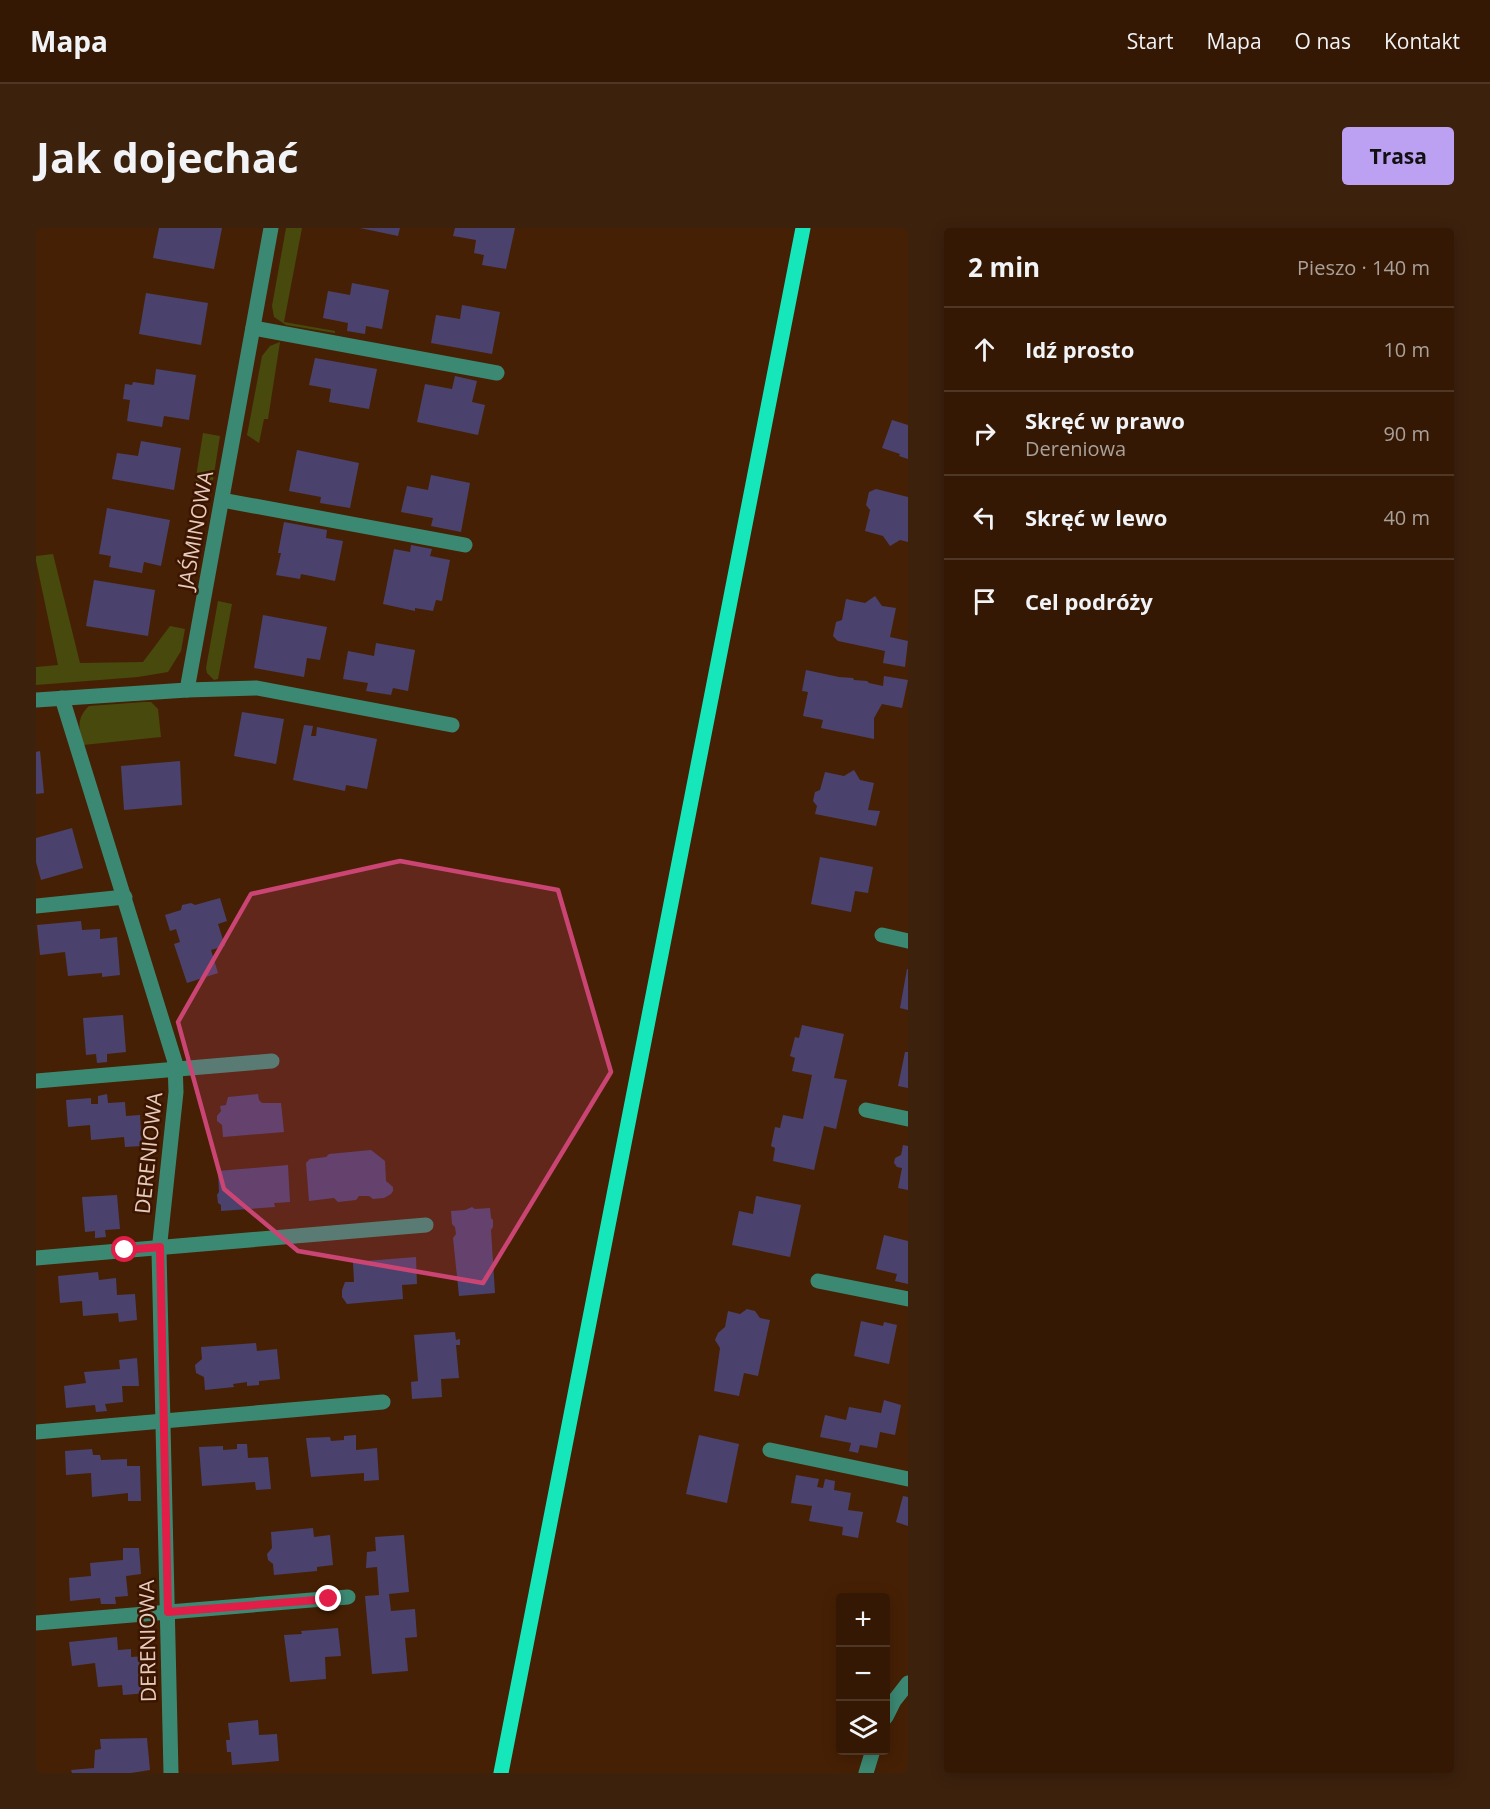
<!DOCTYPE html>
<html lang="pl">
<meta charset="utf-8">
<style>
body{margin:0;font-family:"Open Sans",sans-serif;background:#3c210d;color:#f1f3f6}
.controls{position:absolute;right:18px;bottom:18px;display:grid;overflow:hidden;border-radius:6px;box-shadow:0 3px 15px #0003}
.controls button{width:54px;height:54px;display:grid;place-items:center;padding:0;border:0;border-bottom:2px solid #4e3725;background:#341803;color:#f1f3f6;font:30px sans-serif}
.stop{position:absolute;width:18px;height:18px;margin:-14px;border:4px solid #e11d48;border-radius:50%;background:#fff}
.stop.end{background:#e11d48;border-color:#fff;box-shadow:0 2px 6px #0008}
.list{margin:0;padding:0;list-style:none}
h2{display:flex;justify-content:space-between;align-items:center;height:78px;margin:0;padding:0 24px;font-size:26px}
h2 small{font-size:20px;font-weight:400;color:#a9a09a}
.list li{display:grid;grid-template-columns:39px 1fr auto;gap:18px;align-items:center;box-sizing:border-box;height:84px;padding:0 24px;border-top:2px solid #4e3725}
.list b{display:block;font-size:22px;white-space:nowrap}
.list p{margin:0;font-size:20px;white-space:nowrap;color:#a9a09a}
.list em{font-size:20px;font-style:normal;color:#a9a09a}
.icon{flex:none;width:33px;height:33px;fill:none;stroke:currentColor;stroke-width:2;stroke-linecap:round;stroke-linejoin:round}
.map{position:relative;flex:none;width:872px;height:1545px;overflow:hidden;border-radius:6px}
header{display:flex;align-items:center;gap:36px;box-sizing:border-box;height:84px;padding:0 30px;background:#341803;border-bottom:2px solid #4e3725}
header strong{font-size:28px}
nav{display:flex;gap:33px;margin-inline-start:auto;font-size:21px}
.intro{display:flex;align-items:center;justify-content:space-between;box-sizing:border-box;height:144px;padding:0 36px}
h1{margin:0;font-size:42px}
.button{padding:15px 27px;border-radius:6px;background:#bca0f2;color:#111;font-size:21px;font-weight:700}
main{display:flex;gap:36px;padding:0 36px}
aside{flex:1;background:#341803;border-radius:6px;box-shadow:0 3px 15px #0003}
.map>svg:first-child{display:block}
.green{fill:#474a0c}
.building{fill:#4a426c}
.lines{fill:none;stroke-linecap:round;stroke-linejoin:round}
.minor{stroke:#3c8973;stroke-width:15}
.major{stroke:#15e7ba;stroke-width:15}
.route{stroke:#e11d48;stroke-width:8}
.marked{fill:#cb4574;fill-opacity:0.2;stroke:#cb4574;stroke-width:4.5;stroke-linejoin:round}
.labels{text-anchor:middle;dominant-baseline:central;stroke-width:5;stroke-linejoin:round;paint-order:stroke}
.street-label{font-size:21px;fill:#e6ccbe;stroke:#3b1500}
</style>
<header>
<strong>Mapa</strong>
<nav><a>Start</a><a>Mapa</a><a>O nas</a><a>Kontakt</a></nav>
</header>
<div class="intro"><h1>Jak dojechać</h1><a class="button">Trasa</a></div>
<main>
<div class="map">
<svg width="872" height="1545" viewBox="0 0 872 1545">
<rect width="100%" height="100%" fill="#462004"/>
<g class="green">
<polygon points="250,0 266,0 248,94 299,103 299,105 250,97 238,89 236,78"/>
<polygon points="244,114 232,191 228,191 223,215 211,207 226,128 234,118"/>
<polygon points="167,205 184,208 177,252 159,255"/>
<polygon points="17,326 44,435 107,434 134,398 149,401 145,423 132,444 102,449 0,457 0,439 22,437 0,333 0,328"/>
<polygon points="182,373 196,376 182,451 178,452 171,445 170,440"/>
<path d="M108,474H115L122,481L125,509L47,517C43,501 40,490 53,478Z"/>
</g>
<g class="building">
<polygon points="123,0 186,0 178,41 117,30"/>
<polygon points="324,0 364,0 362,8"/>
<polygon points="419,0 479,0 470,41 446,37 448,27 438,25 440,12 417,8"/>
<polygon points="316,55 353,62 346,101 330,98 329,106 311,103 312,95 287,90 292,63 314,67"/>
<polygon points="110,65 172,75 165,117 103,106"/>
<polygon points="426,77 464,84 456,126 395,115 400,87 424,91"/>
<polygon points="279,130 341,141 333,181 293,174 295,161 273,157"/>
<polygon points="120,141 160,147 153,192 128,188 126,199 91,193 94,172 87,171 89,156 96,157 97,154 118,157"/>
<polygon points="419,148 441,153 436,174 449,177 442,207 381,194 389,156 416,161"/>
<polygon points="856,192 872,197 872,231 863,228 864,226 846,220"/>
<polygon points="105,213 145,220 138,262 76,251 81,225 102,228"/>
<polygon points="261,222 323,235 314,280 284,275 285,269 253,263"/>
<polygon points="395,247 434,255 425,304 395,298 397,290 365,284 371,258 392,262"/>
<polygon points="840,261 872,269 872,314 864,312 854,318 847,308 829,303 834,282 830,277 833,264"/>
<polygon points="71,280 134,292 125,338 108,334 106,345 73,339 75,328 63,326"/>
<polygon points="248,294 291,302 290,310 307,313 299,353 265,346 264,351 240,347 245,325 242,325"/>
<polygon points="375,317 396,321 394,328 414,332 406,373 400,372 397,383 379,380 379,383 347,376 358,321 374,324"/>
<polygon points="58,352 119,362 112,408 50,398"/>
<polygon points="839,368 846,378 860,380 854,409 872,413 869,439 847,435 849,423 802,413 797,408 800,394 806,392 810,371 829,375"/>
<polygon points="227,387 291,399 284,432 271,430 268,449 218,440"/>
<polygon points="340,415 379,422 372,463 357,460 355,467 330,463 332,455 307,451 312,423 338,428"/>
<polygon points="770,442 803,449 817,450 818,452 831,453 833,455 847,458 848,448 872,452 866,480 846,476 838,490 838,511 785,500 787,492 767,488 772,464 766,463"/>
<polygon points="206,484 248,491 240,536 198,528"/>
<polygon points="268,497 277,498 275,508 280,508 281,499 341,511 331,561 310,557 309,563 257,552"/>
<polygon points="4,523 8,565 0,566 0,524"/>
<polygon points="144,533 146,577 88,582 85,538"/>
<polygon points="818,542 824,552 838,555 832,582 844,583 840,598 779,586 781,578 777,573 779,564 784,562 789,544 808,548"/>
<polygon points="36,600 47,640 5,652 0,634 0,610"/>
<polygon points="784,629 837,639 832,665 819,663 815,684 775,676"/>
<polygon points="184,670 191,693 182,696 189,718 175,722 182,745 151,755 138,716 144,714 140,701 134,703 129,687 145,682 146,677 155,675 159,677"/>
<polygon points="45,693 46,702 64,701 64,711 81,709 84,747 66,749 66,745 32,748 29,724 4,727 1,697"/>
<polygon points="871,741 872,741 872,782 864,780"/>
<polygon points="87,787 90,824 71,826 71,834 61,835 60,826 50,827 47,790"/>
<polygon points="766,797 808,806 798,850 811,852 800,901 788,898 778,942 737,933 739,920 735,918 739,899 744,900 747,887 767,891 776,847 756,843 759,830 754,828 759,809 763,810"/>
<polygon points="869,824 872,824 872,860 862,858"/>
<polygon points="71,866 72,875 89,874 90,888 104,887 106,918 89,919 88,909 55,912 54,897 32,899 30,872 55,870 55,876 62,876 62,868"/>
<polygon points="222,866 223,872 226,875 245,875 248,904 187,909 186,897 181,893 181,888 185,883 184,878 190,877 192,869"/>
<polygon points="867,917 872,918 872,962 862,960 866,940 861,939 858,935 859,930 865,927"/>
<polygon points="335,922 349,933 350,953 357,959 357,963 355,966 348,970 337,971 333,968 323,968 320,972 302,974 298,970 273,973 270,935 274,931 290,929 293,926"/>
<polygon points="252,937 254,974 238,975 239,979 185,983 185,977 182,975 181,967 183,964 182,943"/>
<polygon points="81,967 84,1001 69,1002 70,1009 59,1010 59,1003 49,1004 46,969"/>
<polygon points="720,968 765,977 754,1029 696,1017 703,983 717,986"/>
<polygon points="436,979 439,981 454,980 455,990 457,992 457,999 455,1002 459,1065 423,1068 417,1010 420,1006 419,999 416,996 415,983 429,982"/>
<polygon points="848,1007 872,1013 872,1056 859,1053 861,1046 840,1041"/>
<polygon points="380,1029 381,1056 366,1057 367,1071 311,1076 306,1069 306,1062 309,1054 318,1054 317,1034"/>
<polygon points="62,1044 63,1052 80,1050 81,1067 99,1066 101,1092 83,1094 82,1085 47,1088 46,1073 24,1075 22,1048"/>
<polygon points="711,1081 719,1083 724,1090 734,1092 722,1148 708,1145 703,1168 678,1163 684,1120 679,1112 682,1105 689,1099 692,1083 704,1086"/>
<polygon points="825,1093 847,1098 848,1094 861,1097 853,1136 818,1128"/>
<polygon points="419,1104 420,1112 424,1111 424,1117 420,1117 423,1150 405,1151 406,1169 376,1171 375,1154 382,1153 378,1107"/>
<polygon points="220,1115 221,1123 241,1121 244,1151 223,1153 223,1157 211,1158 211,1154 197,1156 198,1159 169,1162 168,1149 160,1145 159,1137 166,1131 165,1119"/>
<polygon points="101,1130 103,1158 86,1158 87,1174 69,1176 71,1183 60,1184 59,1177 30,1180 28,1158 50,1155 48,1144 84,1141 83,1132"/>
<polygon points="848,1172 865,1177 859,1207 844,1204 841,1220 824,1217 822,1225 813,1223 815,1215 784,1209 789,1187 810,1192 813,1179 845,1185"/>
<polygon points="320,1207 320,1222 341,1220 343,1252 328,1253 328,1245 275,1249 270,1210 294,1209 295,1213 308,1212 308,1208"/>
<polygon points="663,1207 703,1216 691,1275 650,1266"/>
<polygon points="201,1216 211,1216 212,1230 232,1229 235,1261 220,1262 219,1254 166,1258 163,1219 187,1218 187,1222 201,1221"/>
<polygon points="56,1221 57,1227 64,1227 65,1232 91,1231 91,1238 104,1238 105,1273 92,1273 92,1265 56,1269 55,1245 30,1247 29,1223"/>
<polygon points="760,1247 783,1251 781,1259 787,1260 789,1251 799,1253 798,1262 815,1265 812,1282 827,1284 822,1310 806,1307 807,1299 773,1293 776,1278 755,1275"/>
<polygon points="867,1268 872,1269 872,1298 860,1294"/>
<polygon points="277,1300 278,1309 294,1307 297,1337 281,1339 281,1343 238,1347 237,1336 232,1332 231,1326 236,1320 235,1304"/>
<polygon points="368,1307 373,1364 353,1366 355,1383 379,1381 381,1409 369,1410 372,1443 336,1446 329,1368 343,1367 341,1339 330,1340 331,1324 340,1323 339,1309"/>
<polygon points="87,1320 103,1320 105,1346 90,1348 92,1368 79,1369 80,1376 65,1376 64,1370 34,1373 33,1350 55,1348 54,1335 87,1332"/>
<polygon points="302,1400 305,1428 289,1429 290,1451 254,1454 248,1407 266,1406 265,1403"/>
<polygon points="81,1409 82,1422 95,1421 95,1429 110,1428 113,1465 87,1467 86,1457 62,1459 59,1435 36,1438 33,1414"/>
<polygon points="222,1492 223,1507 241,1506 243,1533 196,1537 195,1524 191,1524 190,1512 194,1512 192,1495"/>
<polygon points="111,1510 114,1542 95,1545 36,1545 35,1542 58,1540 59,1522 65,1521 64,1511"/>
</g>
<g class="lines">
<g class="minor">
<polyline points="217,100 461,145"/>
<polyline points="186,272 429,317"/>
<polyline points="151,462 221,460 416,497"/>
<polyline points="26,470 139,834 140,864 123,1023 135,1545"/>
<polyline points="0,472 151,462 235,0"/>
<polyline points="0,678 89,669"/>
<polyline points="846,707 872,713"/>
<polyline points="0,853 236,833"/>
<polyline points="830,882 872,891"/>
<polyline points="0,1030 390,997"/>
<polyline points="782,1053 872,1071"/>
<polyline points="0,1204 347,1174"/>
<polyline points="734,1222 872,1251"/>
<polyline points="0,1395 312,1369"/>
<polyline points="850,1489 858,1473 872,1455"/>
<polyline points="830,1545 837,1522"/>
</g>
<polyline class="major" points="465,1545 767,0"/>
</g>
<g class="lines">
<polyline class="route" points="89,1022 124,1019 132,1384 293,1371"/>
</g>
<path class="marked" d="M364,633L522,662L575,844L447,1055L262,1023L188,961L142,794L215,666Z"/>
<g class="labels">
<g class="street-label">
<text transform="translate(159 302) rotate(-80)">JAŚMINOWA</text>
<text transform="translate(112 925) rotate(-84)">DERENIOWA</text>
<text transform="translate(111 1413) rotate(-91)">DERENIOWA</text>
</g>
</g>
</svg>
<div class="controls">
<button>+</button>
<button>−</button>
<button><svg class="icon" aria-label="layers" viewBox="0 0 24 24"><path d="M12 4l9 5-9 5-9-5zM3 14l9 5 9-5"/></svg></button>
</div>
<div class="stop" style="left:89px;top:1022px"></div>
<div class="stop end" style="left:293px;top:1371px"></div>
</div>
<aside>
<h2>2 min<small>Pieszo · 140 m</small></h2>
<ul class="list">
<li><svg class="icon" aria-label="ahead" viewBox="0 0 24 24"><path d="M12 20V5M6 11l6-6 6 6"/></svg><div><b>Idź prosto</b></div><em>10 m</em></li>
<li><svg class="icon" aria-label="right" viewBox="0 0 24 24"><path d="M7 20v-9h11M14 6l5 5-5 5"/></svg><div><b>Skręć w prawo</b><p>Dereniowa</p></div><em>90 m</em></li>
<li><svg class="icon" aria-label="left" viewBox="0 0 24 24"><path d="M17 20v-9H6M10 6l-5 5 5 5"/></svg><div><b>Skręć w lewo</b></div><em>40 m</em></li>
<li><svg class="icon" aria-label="arrive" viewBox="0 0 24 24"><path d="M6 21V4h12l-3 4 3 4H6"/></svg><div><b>Cel podróży</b></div></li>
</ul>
</aside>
</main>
